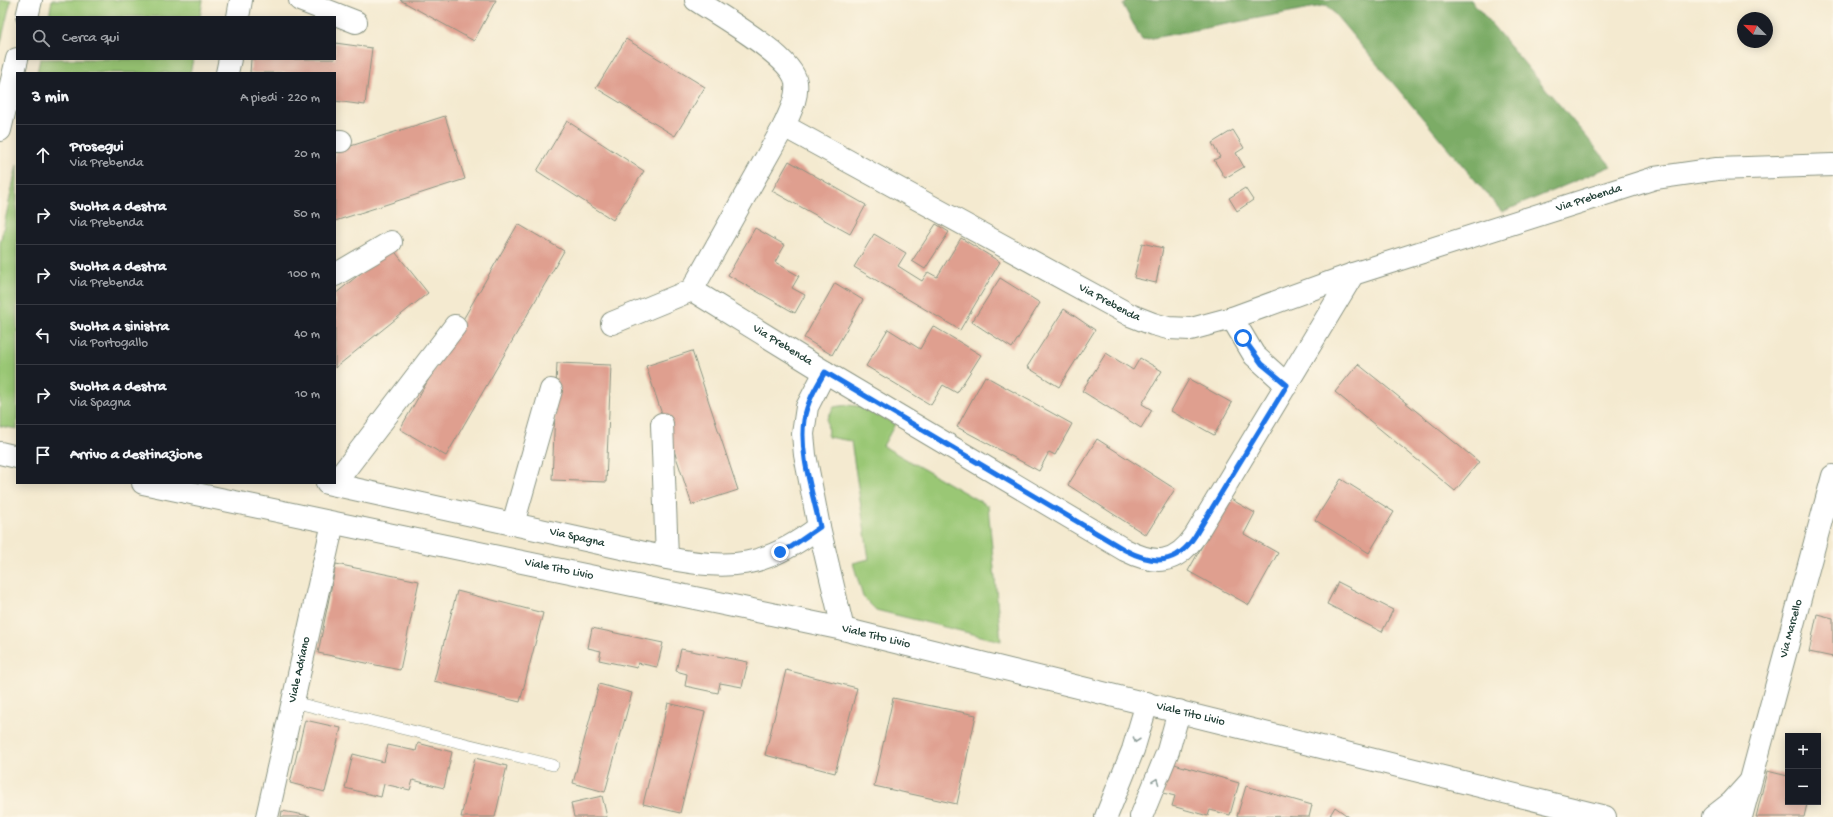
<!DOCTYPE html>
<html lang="it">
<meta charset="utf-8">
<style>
body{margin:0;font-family:"Gochi Hand",sans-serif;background:#20242c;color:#f1f3f6}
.controls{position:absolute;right:12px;bottom:12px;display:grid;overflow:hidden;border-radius:0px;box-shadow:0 2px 10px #0003}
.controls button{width:36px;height:36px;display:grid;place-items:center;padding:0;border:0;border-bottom:1px solid #363941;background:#171b24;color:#f1f3f6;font:20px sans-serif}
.compass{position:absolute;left:1737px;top:12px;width:36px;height:36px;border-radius:50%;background:#171b24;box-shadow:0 2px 10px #0003;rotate:294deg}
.stop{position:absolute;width:12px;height:12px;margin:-9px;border:3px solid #1a73e8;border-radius:50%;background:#fff}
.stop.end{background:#1a73e8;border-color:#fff;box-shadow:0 1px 4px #0008}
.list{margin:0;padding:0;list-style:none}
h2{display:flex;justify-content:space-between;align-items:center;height:52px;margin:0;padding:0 16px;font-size:17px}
h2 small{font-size:13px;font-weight:400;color:#9ea1a6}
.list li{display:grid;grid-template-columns:26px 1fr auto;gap:12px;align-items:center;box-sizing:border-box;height:60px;padding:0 16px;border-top:1px solid #363941}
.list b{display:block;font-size:15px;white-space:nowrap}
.list p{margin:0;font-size:13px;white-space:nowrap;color:#9ea1a6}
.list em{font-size:13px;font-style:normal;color:#9ea1a6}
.icon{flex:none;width:22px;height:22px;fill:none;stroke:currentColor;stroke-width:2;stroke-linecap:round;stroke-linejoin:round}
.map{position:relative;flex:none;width:1833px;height:817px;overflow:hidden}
.search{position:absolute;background:#171b24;box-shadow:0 2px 10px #0003;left:16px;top:16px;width:320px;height:44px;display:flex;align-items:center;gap:10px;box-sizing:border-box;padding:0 14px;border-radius:0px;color:#9ea1a6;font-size:15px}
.panel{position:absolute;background:#171b24;box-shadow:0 2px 10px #0003;left:16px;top:72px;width:320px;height:412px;border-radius:0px}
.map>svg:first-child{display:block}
.green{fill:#9ac775;stroke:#5c8254}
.forest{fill:#7bac66;stroke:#4d744d}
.building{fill:#df9f8f}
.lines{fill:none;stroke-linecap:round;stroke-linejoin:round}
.service-casing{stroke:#8a9482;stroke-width:12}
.minor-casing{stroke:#8a9482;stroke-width:24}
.service{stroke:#fff;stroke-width:11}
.minor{stroke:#fff;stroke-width:22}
.oneway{stroke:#8f9e9a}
.route{stroke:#1a73e8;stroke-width:5}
.labels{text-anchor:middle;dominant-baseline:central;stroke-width:3;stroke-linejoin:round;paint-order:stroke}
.street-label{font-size:12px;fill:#1f3d34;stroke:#fcf5e5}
</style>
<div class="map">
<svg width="1833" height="817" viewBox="0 0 1833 817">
<rect width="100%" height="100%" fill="#fcf5e5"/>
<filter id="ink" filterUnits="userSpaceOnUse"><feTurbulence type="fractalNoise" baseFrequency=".025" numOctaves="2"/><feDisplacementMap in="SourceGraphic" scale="8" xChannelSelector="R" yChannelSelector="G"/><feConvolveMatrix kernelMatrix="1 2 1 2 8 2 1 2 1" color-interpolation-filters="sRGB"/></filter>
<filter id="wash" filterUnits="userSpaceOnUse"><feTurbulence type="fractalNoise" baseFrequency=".012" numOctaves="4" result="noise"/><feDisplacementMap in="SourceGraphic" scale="16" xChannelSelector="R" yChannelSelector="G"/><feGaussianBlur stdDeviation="0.9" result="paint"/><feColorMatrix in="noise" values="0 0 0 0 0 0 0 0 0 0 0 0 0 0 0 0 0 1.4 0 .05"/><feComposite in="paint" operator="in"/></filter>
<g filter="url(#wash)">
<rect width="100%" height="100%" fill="#f4ead0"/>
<g class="green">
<polygon points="0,0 11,0 0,46"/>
<polygon points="52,0 203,0 200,17 49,17"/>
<polygon points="40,59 193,59 190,73 37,73"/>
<polygon points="17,165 17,429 0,426 0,244"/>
<polygon points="848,405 866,407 895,424 883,446 988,506 1001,641 876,610 863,597 853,563 869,559 851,441 828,437 827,419 834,407"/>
</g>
<polygon class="forest" points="1127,0 1471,0 1611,166 1502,212 1327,5 1142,40 1123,5"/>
<g id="blocks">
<g class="building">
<polygon points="400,0 496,0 474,41"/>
<polygon points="626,39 705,87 675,136 596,88"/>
<polygon points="335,43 372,48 365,105 335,101 335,73 250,73 251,59 335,59"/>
<polygon points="445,116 465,179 335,221 335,151"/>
<polygon points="567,121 644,171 613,220 537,171"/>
<polygon points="1233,130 1244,148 1236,153 1244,167 1225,178 1214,160 1220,157 1212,143"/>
<polygon points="789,161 866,205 850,234 772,191"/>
<polygon points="1245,188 1253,200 1237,211 1229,198"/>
<polygon points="518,224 564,251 446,456 400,429"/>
<polygon points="936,224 949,232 925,269 912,261"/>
<polygon points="755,228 785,245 775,262 799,276 792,288 805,295 795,313 728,275"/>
<polygon points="874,234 906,253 898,266 922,281 928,272 937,277 961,238 1000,262 960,330 854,267"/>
<polygon points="1142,243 1163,248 1156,283 1134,278"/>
<polygon points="392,248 428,293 335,368 335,294"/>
<polygon points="1000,278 1040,303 1012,348 972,322"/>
<polygon points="835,283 863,300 832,355 804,338"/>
<polygon points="1064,309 1095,330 1059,387 1027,367"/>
<polygon points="933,326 981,355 957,393 943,385 931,405 866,366 888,329 920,349"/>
<polygon points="692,351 738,490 692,505 646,366"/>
<polygon points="1106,353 1133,370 1140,358 1162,371 1142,404 1152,410 1141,428 1082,391"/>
<polygon points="557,363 611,365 606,482 552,480"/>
<polygon points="1358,364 1479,462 1455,491 1335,392"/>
<polygon points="985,376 1072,424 1055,455 1049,452 1039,471 957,427"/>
<polygon points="1189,379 1232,403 1214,435 1171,411"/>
<polygon points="1097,439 1175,489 1146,535 1068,485"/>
<polygon points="1341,479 1394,512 1369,553 1315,520"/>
<polygon points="1229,498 1255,513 1244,534 1278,553 1249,605 1188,571"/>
<polygon points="336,564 419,581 400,670 318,653"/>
<polygon points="1338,582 1393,610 1382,632 1327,604"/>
<polygon points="457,591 543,613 520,702 434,681"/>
<polygon points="1817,614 1833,618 1833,657 1809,652"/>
<polygon points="592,628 663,643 657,667 638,663 637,668 599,660 601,651 588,648"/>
<polygon points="681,649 748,662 742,687 720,683 718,693 685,686 687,674 676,671"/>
<polygon points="786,670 857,688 835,773 765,755"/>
<polygon points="599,684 632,693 605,792 573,783"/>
<polygon points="893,698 976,715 957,804 874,786"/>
<polygon points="668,703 705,712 680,813 643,804"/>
<polygon points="305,720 341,728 325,792 290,783"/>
<polygon points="418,743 452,752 444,788 413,780 410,790 384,784 381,797 345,788 353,754 384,762 388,745 416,751"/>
<polygon points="475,758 507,766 495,817 461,817"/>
<polygon points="1171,763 1239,783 1230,815 1210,810 1208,816 1172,806 1175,796 1163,793"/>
<polygon points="1767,771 1788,776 1788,802 1807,804 1804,817 1756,817"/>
<polygon points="1246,786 1312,805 1309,817 1237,816"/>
<polygon points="602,796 607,817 574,817 571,803"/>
<polygon points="1335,807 1349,817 1329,817"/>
<polygon points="282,811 310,816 310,817 281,817"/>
</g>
</g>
</g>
<g filter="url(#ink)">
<use href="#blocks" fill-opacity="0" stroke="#8a9482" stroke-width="1"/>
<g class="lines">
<defs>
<polyline id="service" points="293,702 553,765"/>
<g id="minor">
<polyline points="300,0 356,22"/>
<path d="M696,0C718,15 792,56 796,82C798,98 790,112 784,126"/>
<polyline points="27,17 31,0"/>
<polyline points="238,17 241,0"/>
<polyline points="227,73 230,59"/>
<polyline points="0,130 17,59"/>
<polyline points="335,141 341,141"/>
<polyline points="335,275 391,242"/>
<path id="s1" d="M692,290L825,372L1125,550C1155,565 1175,565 1195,536L1353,274"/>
<polyline points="1232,318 1254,355 1287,385"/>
<path id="s2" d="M612,323L692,290L784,126L1130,315L1153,324L1168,328L1191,329L1232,318L1353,274L1655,178L1717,169L1833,165"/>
<polyline points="825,372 807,407 803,434 805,455 819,527 843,629"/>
<polyline points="662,424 667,558"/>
<polyline points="0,453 17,457"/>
<path id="s3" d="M143,483L843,629L1605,817"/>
<path id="s4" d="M327,483L667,558C732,571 766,567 819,527"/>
<polyline points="335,483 455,326"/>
<polyline points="513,524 551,390"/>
<path id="s5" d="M267,817L333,523"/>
<polyline points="1106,817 1133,750 1147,703"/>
<polyline points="1141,817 1168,751 1179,711"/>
<polyline points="1713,817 1731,803 1749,783"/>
<path id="s6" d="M1741,817L1833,476"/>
</g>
</defs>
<use href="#service" class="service-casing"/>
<use href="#minor" class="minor-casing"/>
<use href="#service" class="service"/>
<use href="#minor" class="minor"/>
</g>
<defs><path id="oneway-chevron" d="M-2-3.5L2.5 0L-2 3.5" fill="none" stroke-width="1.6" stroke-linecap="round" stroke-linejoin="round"/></defs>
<g class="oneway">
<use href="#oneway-chevron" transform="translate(1136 740) rotate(109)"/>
<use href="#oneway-chevron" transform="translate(1156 781) rotate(-69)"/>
</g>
</g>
<g class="lines" filter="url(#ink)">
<path class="route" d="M780,552L791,547L820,527C813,494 799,453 804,420C807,402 816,387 825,372L1125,550C1154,565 1176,565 1195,536L1287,385L1262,364L1243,338"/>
</g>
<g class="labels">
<g class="street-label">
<text stroke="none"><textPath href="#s2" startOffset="1151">Via Prebenda</textPath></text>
<text stroke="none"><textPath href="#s2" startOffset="645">Via Prebenda</textPath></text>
<text stroke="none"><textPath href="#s1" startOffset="106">Via Prebenda</textPath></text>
<text stroke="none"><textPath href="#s4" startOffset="256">Via Spagna</textPath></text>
<text stroke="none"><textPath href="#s3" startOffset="425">Viale Tito Livio</textPath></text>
<text stroke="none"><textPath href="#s6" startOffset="195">Via Marcello</textPath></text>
<text stroke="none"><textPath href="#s3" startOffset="749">Viale Tito Livio</textPath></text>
<text stroke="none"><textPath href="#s5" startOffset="151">Viale Adriano</textPath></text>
<text stroke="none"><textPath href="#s3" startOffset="1073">Viale Tito Livio</textPath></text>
</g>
</g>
</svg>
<div class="controls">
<button>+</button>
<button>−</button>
</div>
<svg class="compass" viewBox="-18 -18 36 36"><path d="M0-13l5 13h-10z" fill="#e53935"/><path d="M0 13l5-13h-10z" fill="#9ea1a6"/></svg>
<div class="stop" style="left:1243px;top:338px"></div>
<div class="stop end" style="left:780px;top:552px"></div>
<div class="search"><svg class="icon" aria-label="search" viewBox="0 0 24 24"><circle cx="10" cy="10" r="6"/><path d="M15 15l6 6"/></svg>Cerca qui</div>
<section class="panel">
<h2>3 min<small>A piedi · 220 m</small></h2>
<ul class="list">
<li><svg class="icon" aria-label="ahead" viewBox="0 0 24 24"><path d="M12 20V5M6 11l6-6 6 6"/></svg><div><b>Prosegui</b><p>Via Prebenda</p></div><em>20 m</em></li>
<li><svg class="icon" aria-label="right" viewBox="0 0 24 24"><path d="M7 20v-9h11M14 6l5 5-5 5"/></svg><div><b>Svolta a destra</b><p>Via Prebenda</p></div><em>50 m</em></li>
<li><svg class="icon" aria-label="right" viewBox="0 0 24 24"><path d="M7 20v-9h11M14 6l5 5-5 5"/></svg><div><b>Svolta a destra</b><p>Via Prebenda</p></div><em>100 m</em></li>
<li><svg class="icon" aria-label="left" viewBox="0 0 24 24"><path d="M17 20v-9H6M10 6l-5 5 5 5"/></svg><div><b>Svolta a sinistra</b><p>Via Portogallo</p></div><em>40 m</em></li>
<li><svg class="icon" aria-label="right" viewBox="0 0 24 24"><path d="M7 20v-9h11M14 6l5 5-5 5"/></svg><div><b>Svolta a destra</b><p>Via Spagna</p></div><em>10 m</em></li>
<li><svg class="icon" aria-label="arrive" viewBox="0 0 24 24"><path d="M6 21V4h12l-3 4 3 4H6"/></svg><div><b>Arrivo a destinazione</b></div></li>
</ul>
</section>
</div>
